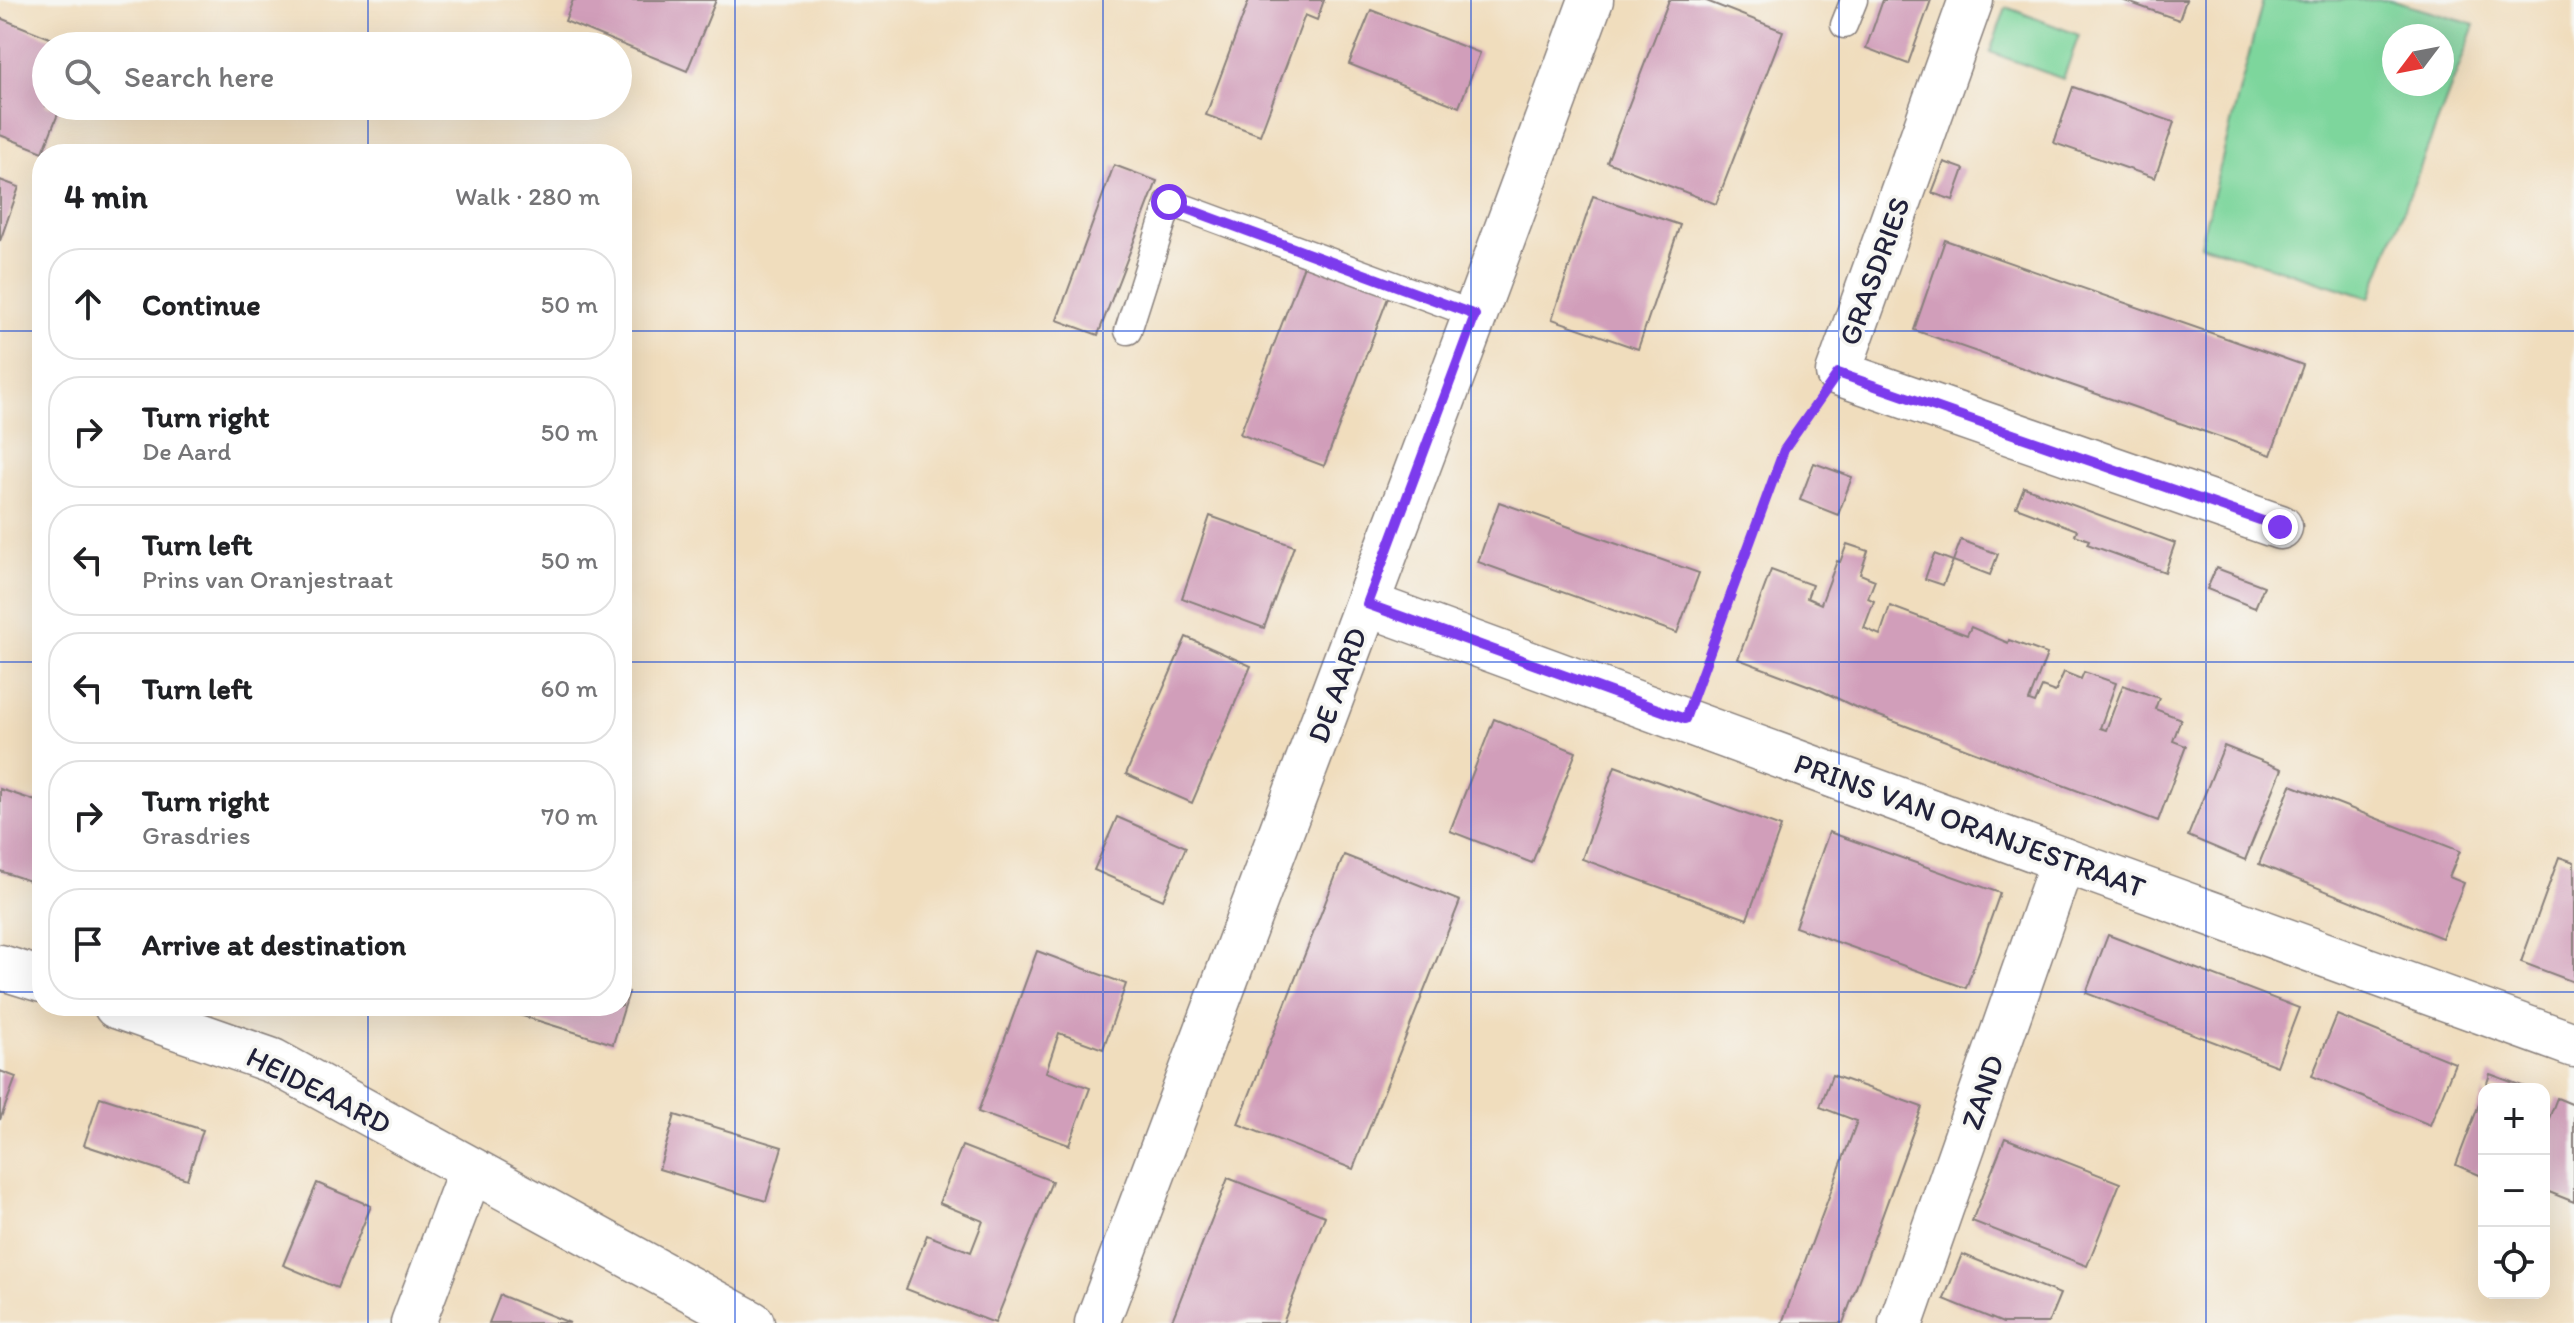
<!DOCTYPE html>
<meta charset="utf-8">
<style>
body{margin:0;font-family:Itim,sans-serif;background:#f2f2f2;color:#202124}
.controls{position:absolute;right:24px;bottom:24px;display:grid;overflow:hidden;border-radius:16px;box-shadow:0 8px 32px #0002}
.controls button{width:72px;height:72px;display:grid;place-items:center;padding:0;border:0;border-bottom:2px solid #e0e0e0;background:#fff;color:#202124;font:40px sans-serif}
.compass{position:absolute;left:2382px;top:24px;width:72px;height:72px;border-radius:50%;background:#fff;box-shadow:0 8px 32px #0002;rotate:238deg}
.stop{position:absolute;width:24px;height:24px;margin:-18px;border:6px solid #7c3aed;border-radius:50%;background:#fff}
.stop.end{background:#7c3aed;border-color:#fff;box-shadow:0 2px 8px #0008}
.list{margin:0;padding:0;list-style:none}
h2{display:flex;justify-content:space-between;align-items:center;height:104px;margin:0;padding:0 32px;font-size:34px}
h2 small{font-size:26px;font-weight:400;color:#757577}
.list li{display:grid;grid-template-columns:52px 1fr auto;gap:24px;align-items:center;box-sizing:border-box;height:112px;margin:0 16px 16px;padding:0 16px;border:2px solid #e0e0e0;border-radius:32px}
.list b{display:block;font-size:30px;white-space:nowrap}
.list p{margin:0;font-size:26px;white-space:nowrap;color:#757577}
.list em{font-size:26px;font-style:normal;color:#757577}
.icon{flex:none;width:44px;height:44px;fill:none;stroke:currentColor;stroke-width:2;stroke-linecap:round;stroke-linejoin:round}
.map{position:relative;flex:none;width:2574px;height:1323px;overflow:hidden}
.search{position:absolute;background:#fff;box-shadow:0 8px 32px #0002;left:32px;top:32px;width:600px;height:88px;display:flex;align-items:center;gap:20px;box-sizing:border-box;padding:0 28px;border-radius:44px;color:#757577;font-size:30px}
.panel{position:absolute;background:#fff;box-shadow:0 8px 32px #0002;left:32px;top:144px;width:600px;height:872px;border-radius:32px}
.map>svg:first-child{display:block}
.green{fill:#7dd69c;stroke:#507c6c;stroke-width:2;fill-rule:evenodd}
.building{fill:#d19eba}
.lines{fill:none;stroke-linecap:round;stroke-linejoin:round}
.lane-casing{stroke:#89807c;stroke-width:29}
.street-casing{stroke:#89807c;stroke-width:47}
.path{stroke:#89807c;stroke-width:5;stroke-dasharray:2 6;stroke-linecap:butt}
.lane{stroke:#fff;stroke-width:26}
.street{stroke:#fff;stroke-width:44}
.route{stroke:#7c3aed;stroke-width:10}
.grid{fill:none;stroke:#1d4ed8;stroke-width:2;stroke-opacity:0.55}
.labels{text-anchor:middle;dominant-baseline:central;stroke-width:7;stroke-linejoin:round;paint-order:stroke}
.street-label{font-size:30px;fill:#22223b;stroke:#f6f6f2}
</style>
<div class="map">
<svg width="2574" height="1323" viewBox="0 0 2574 1323">
<rect width="100%" height="100%" fill="#f6f6f2"/>
<filter id="ink" filterUnits="userSpaceOnUse"><feTurbulence type="fractalNoise" baseFrequency=".0125" numOctaves="2"/><feDisplacementMap in="SourceGraphic" scale="16" xChannelSelector="R" yChannelSelector="G"/><feConvolveMatrix kernelMatrix="1 2 1 2 8 2 1 2 1" color-interpolation-filters="sRGB"/></filter>
<filter id="wash" filterUnits="userSpaceOnUse"><feTurbulence type="fractalNoise" baseFrequency=".006" numOctaves="4" result="noise"/><feDisplacementMap in="SourceGraphic" scale="32" xChannelSelector="R" yChannelSelector="G"/><feGaussianBlur stdDeviation="1.8" result="paint"/><feColorMatrix in="noise" values="0 0 0 0 0 0 0 0 0 0 0 0 0 0 0 0 0 1.4 0 .05"/><feComposite in="paint" operator="in"/></filter>
<g filter="url(#wash)">
<rect width="100%" height="100%" fill="#f0ddbd"/>
<g class="green">
<path d="M2263,0H2390L2475,25L2370,298L2200,244ZM2394,36H2442V84H2394Z"/>
<polygon points="2006,7 2079,35 2063,79 1990,52"/>
</g>
<g id="blocks">
<g class="building">
<polygon points="573,0 716,0 687,71 565,21"/>
<polygon points="1249,0 1324,0 1317,20 1305,15 1260,135 1206,115"/>
<polygon points="1669,0 1704,0 1783,31 1716,204 1607,162"/>
<polygon points="1883,0 1931,0 1908,64 1866,48"/>
<polygon points="2122,0 2186,0 2179,20"/>
<polygon points="1371,10 1480,53 1459,107 1349,64"/>
<polygon points="0,18 70,46 46,46 46,106 61,106 43,152 0,135"/>
<polygon points="2073,87 2174,122 2155,178 2054,143"/>
<polygon points="1944,162 1964,169 1953,200 1932,193"/>
<polygon points="1114,165 1157,181 1098,335 1057,320"/>
<polygon points="0,180 19,187 0,241"/>
<polygon points="1593,196 1680,225 1638,349 1552,319"/>
<polygon points="1945,240 2303,365 2271,455 1914,330"/>
<polygon points="1308,255 1392,287 1324,466 1240,434"/>
<polygon points="1814,463 1852,477 1838,515 1800,500"/>
<polygon points="2024,487 2175,543 2165,572 2087,544 2089,540 2075,535 2077,530 2016,507"/>
<polygon points="1499,502 1699,573 1677,633 1478,562"/>
<polygon points="1210,516 1294,546 1264,628 1182,598"/>
<polygon points="1961,540 1998,554 1990,575 1953,561"/>
<polygon points="1847,544 1868,551 1860,574 1875,580 1868,598 1874,601 1864,628 1880,635 1890,606 1967,635 1971,627 2008,643 2009,640 2047,654 2029,701 2035,703 2042,687 2055,692 2064,672 2081,679 2084,672 2116,683 2100,728 2106,730 2123,685 2159,698 2155,709 2181,719 2173,741 2186,746 2158,821 1853,706 1818,689 1738,659 1771,570 1812,585 1807,598 1821,604 1837,561 1840,562"/>
<polygon points="1934,554 1953,561 1943,585 1925,579"/>
<polygon points="2216,568 2264,586 2255,608 2207,589"/>
<polygon points="1186,637 1251,666 1192,803 1126,774"/>
<polygon points="1494,719 1576,752 1532,863 1450,831"/>
<polygon points="2224,746 2282,769 2245,860 2188,836"/>
<polygon points="1615,766 1781,827 1747,919 1582,859"/>
<polygon points="2291,785 2460,851 2449,877 2464,883 2442,938 2259,864"/>
<polygon points="0,789 42,803 42,885 0,871"/>
<polygon points="1117,817 1186,847 1163,900 1094,870"/>
<polygon points="1829,832 2000,893 1966,988 1795,927"/>
<polygon points="1344,855 1460,901 1353,1169 1238,1124"/>
<polygon points="2559,857 2574,862 2574,982 2521,962"/>
<polygon points="2108,935 2299,1008 2277,1066 2086,993"/>
<polygon points="1037,951 1126,984 1103,1049 1059,1033 1046,1072 1090,1088 1069,1145 978,1112"/>
<polygon points="622,990 629,992 613,1044 513,1013 515,1006 622,1006"/>
<polygon points="2337,1015 2455,1063 2430,1125 2312,1076"/>
<polygon points="0,1071 16,1077 0,1120"/>
<polygon points="2490,1074 2530,1089 2485,1089"/>
<polygon points="1832,1075 1922,1107 1843,1323 1782,1323 1857,1121 1820,1107"/>
<polygon points="2484,1091 2484,1177 2456,1165"/>
<polygon points="100,1097 203,1130 187,1179 84,1145"/>
<polygon points="2557,1098 2574,1105 2574,1202 2544,1190 2544,1131"/>
<polygon points="675,1115 782,1147 766,1201 659,1169"/>
<polygon points="2005,1138 2120,1183 2087,1266 1972,1221"/>
<polygon points="962,1146 1052,1181 995,1323 906,1289 927,1235 971,1252 983,1221 939,1203"/>
<polygon points="1228,1178 1325,1216 1283,1323 1171,1323"/>
<polygon points="317,1183 371,1206 337,1288 283,1265"/>
<polygon points="1962,1254 2060,1294 2048,1323 2003,1323 1944,1299"/>
<polygon points="500,1295 570,1323 489,1323"/>
</g>
</g>
</g>
<g filter="url(#ink)">
<use href="#blocks" fill-opacity="0" stroke="#89807c" stroke-width="2"/>
<g class="lines">
<defs>
<g id="lane">
<polyline points="1844,25 1854,0"/>
<polyline points="1128,331 1169,202 1475,315"/>
</g>
<g id="street">
<polyline points="1971,0 1838,373 2280,527"/>
<polyline points="1367,604 2063,860 2574,1045"/>
<polyline points="0,967 42,980"/>
<polyline points="116,1006 273,1061 752,1323"/>
<polyline points="413,1323 471,1170"/>
<polyline points="1097,1323 1475,315 1591,0"/>
<polyline points="1901,1323 2063,860"/>
</g>
</defs>
<use href="#lane" class="lane-casing"/>
<use href="#street" class="street-casing"/>
<polyline class="path" points="1699,681 1784,450 1814,407"/>
<use href="#lane" class="lane"/>
<use href="#street" class="street"/>
</g>
</g>
<g class="lines" filter="url(#ink)">
<polyline class="route" points="1169,202 1475,315 1367,604 1685,719 1784,450 1838,373 2280,527"/>
</g>
<path class="grid" d="M368,0V46M735,0V1323M1103,0V1323M1471,0V1323M1839,0V1323M2206,0V1323M368,106V154M0,331H42M622,331H2574M0,662H42M622,662H2574M0,992H42M622,992H2574M368,1006V1323"/>
<g class="labels">
<g class="street-label">
<text transform="translate(1874 271) rotate(-70)">GRASDRIES</text>
<text transform="translate(1337 685) rotate(-70)">DE AARD</text>
<text transform="translate(1970 825) rotate(20)">PRINS VAN ORANJESTRAAT</text>
<text transform="translate(319 1090) rotate(27)">HEIDEAARD</text>
<text transform="translate(1982 1092) rotate(-71)">ZAND</text>
</g>
</g>
</svg>
<div class="controls">
<button>+</button>
<button>−</button>
<button><svg class="icon" aria-label="locate" viewBox="0 0 24 24"><circle cx="12" cy="12" r="6"/><path d="M12 2v4M12 18v4M2 12h4M18 12h4"/></svg></button>
</div>
<svg class="compass" viewBox="-18 -18 36 36"><path d="M0-13l5 13h-10z" fill="#e53935"/><path d="M0 13l5-13h-10z" fill="#757577"/></svg>
<div class="stop" style="left:1169px;top:202px"></div>
<div class="stop end" style="left:2280px;top:527px"></div>
<div class="search"><svg class="icon" aria-label="search" viewBox="0 0 24 24"><circle cx="10" cy="10" r="6"/><path d="M15 15l6 6"/></svg>Search here</div>
<section class="panel">
<h2>4 min<small>Walk · 280 m</small></h2>
<ul class="list">
<li><svg class="icon" aria-label="ahead" viewBox="0 0 24 24"><path d="M12 20V5M6 11l6-6 6 6"/></svg><div><b>Continue</b></div><em>50 m</em></li>
<li><svg class="icon" aria-label="right" viewBox="0 0 24 24"><path d="M7 20v-9h11M14 6l5 5-5 5"/></svg><div><b>Turn right</b><p>De Aard</p></div><em>50 m</em></li>
<li><svg class="icon" aria-label="left" viewBox="0 0 24 24"><path d="M17 20v-9H6M10 6l-5 5 5 5"/></svg><div><b>Turn left</b><p>Prins van Oranjestraat</p></div><em>50 m</em></li>
<li><svg class="icon" aria-label="left" viewBox="0 0 24 24"><path d="M17 20v-9H6M10 6l-5 5 5 5"/></svg><div><b>Turn left</b></div><em>60 m</em></li>
<li><svg class="icon" aria-label="right" viewBox="0 0 24 24"><path d="M7 20v-9h11M14 6l5 5-5 5"/></svg><div><b>Turn right</b><p>Grasdries</p></div><em>70 m</em></li>
<li><svg class="icon" aria-label="arrive" viewBox="0 0 24 24"><path d="M6 21V4h12l-3 4 3 4H6"/></svg><div><b>Arrive at destination</b></div></li>
</ul>
</section>
</div>
